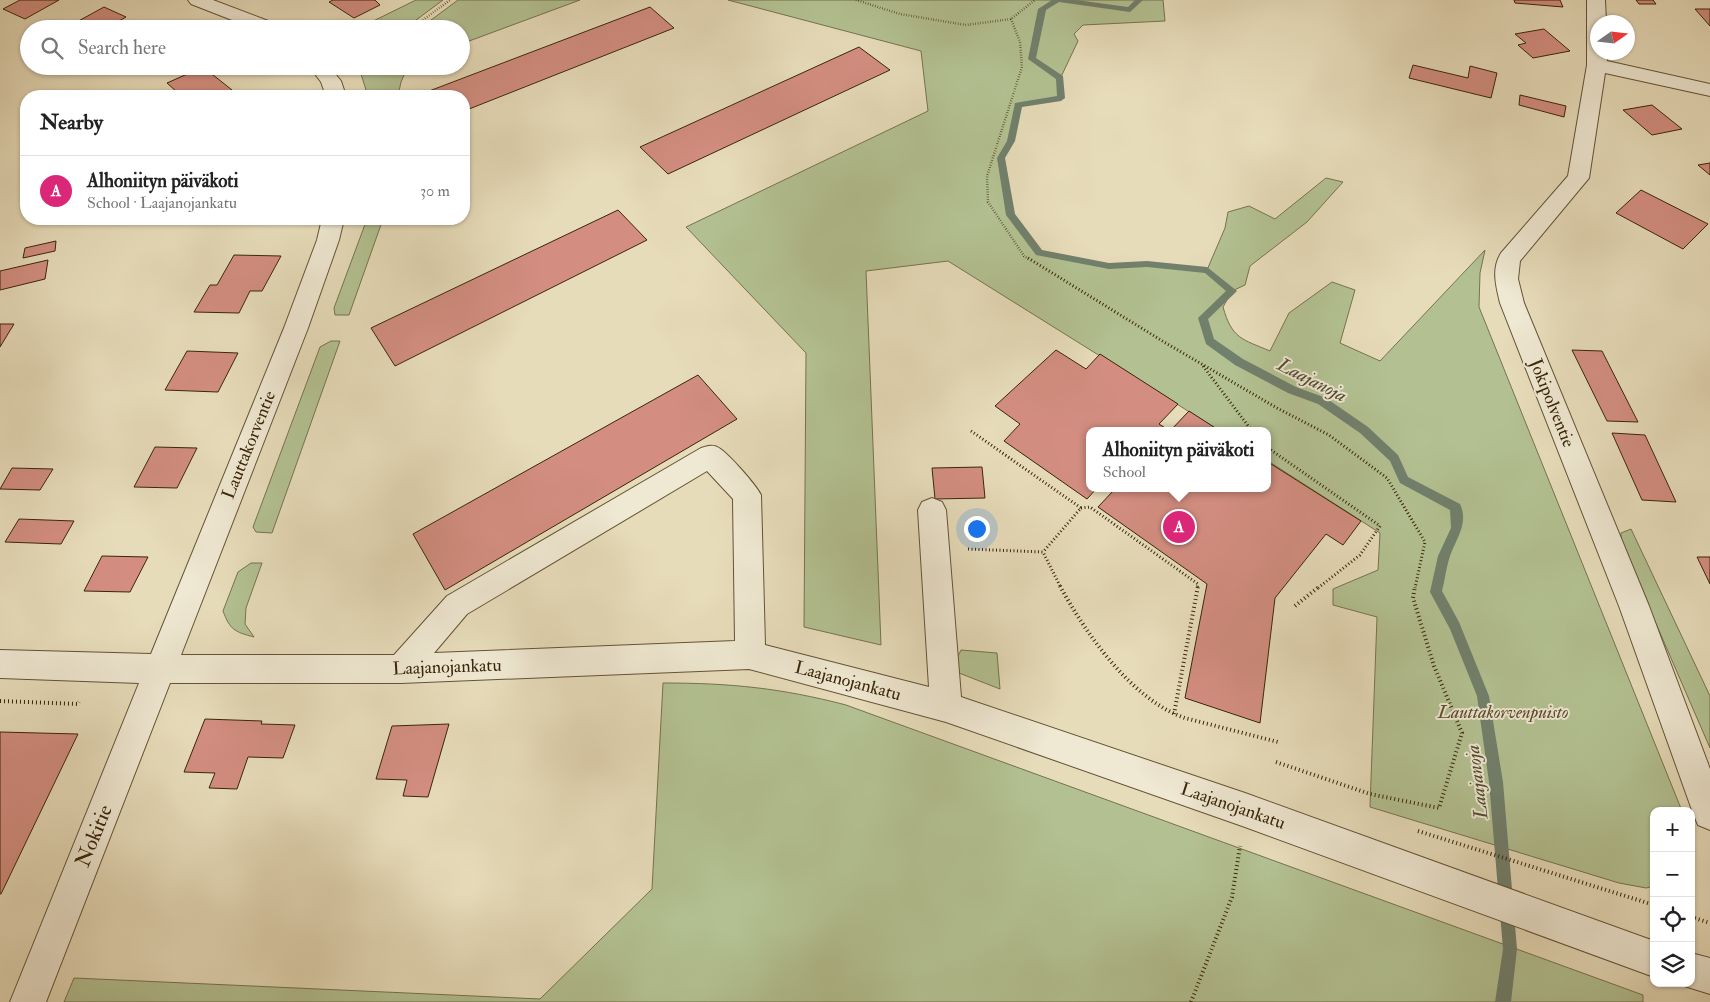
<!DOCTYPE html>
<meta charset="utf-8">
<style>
body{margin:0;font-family:"IM FELL Double Pica",serif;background:#f2f2f2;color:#222}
.controls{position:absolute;right:15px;bottom:15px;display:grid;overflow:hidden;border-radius:10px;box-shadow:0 1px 4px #0004}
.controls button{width:45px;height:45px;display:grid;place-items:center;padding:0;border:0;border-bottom:1px solid #e0e0e0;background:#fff;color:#222;font:25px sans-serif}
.compass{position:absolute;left:1590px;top:15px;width:45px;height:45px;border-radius:50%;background:#fff;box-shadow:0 1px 4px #0004;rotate:76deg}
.you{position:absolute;left:976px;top:528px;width:18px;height:18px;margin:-12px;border:4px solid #fff;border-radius:50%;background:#1a73e8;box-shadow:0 0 0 8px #1a73e833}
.badge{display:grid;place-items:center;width:32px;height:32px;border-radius:50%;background:#db2777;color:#fff;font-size:16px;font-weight:700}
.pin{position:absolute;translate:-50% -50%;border:2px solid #fff;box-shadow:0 1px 5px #0006}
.popup{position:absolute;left:1086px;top:427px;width:185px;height:65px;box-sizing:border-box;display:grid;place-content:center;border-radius:10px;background:#fff;filter:drop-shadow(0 1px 4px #0005);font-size:16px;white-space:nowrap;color:#767676}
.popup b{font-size:19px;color:#222}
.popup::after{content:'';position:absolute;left:50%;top:100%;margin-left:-10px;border:10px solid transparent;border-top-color:#fff}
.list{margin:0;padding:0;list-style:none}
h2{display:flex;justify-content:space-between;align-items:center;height:65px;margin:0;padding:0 20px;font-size:21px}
h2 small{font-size:16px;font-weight:400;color:#767676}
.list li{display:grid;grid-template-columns:32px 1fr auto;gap:15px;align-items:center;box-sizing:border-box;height:70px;padding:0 20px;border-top:1px solid #e0e0e0}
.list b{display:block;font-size:19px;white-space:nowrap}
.list p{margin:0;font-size:16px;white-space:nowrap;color:#767676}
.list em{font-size:16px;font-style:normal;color:#767676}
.icon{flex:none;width:28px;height:28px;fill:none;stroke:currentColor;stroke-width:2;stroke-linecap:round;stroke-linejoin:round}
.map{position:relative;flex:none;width:1710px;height:1002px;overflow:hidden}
.search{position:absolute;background:#fff;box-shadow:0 1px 4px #0004;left:20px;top:20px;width:450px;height:55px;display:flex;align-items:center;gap:12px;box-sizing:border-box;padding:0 18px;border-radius:28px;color:#767676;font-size:19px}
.panel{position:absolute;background:#fff;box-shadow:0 1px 4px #0004;left:20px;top:90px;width:450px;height:135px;border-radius:20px}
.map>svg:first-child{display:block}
.green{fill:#b3c192;stroke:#76734e}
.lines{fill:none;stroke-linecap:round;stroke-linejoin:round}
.stream{fill:#71806d;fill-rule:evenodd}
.building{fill:#d38e81;stroke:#392509}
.minor-casing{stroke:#645335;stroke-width:2}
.path-far2{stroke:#392509;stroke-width:2.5;stroke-dasharray:0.5 2;stroke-linecap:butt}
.path-far1{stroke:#392509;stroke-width:3;stroke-dasharray:1 2.5;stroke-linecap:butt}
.path{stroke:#392509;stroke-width:4;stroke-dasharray:1 3;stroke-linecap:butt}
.minor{fill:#efe8d2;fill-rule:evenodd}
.labels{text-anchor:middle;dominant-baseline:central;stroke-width:4;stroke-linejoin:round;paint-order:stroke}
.street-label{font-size:18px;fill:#392509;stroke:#efe8d2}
.park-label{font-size:18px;font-style:italic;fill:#584c2b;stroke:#efe8d2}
.water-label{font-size:19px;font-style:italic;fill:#504b32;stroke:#efe8d2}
.near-street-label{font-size:21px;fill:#392509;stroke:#efe8d2}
</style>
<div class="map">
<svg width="1710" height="1002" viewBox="0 0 1710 1002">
<rect width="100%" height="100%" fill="#e7dcba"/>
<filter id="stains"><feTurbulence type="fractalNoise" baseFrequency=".004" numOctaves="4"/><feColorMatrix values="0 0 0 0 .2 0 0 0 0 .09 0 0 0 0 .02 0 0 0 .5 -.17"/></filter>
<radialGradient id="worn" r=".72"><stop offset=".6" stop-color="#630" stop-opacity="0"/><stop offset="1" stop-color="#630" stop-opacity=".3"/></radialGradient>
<g class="green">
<polygon points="416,0 443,0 404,29 357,29"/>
<polygon points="458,0 580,0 461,44 461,29 419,29"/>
<path d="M728,0H1163L1165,21L1083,25L1074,34L1078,41L1060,79L1061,98L1018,105L1011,141L1001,158L1011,215L1039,253L1058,258L1109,266L1152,265L1207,270L1225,228L1228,212L1249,206L1275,219L1326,178L1343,182L1307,222L1250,266L1245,285L1232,291L1223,307C1232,339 1242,339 1270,351L1289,313L1332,282L1355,290L1340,343L1380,361L1485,250L1480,273L1479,307L1682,811H1654V886L1646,888L1619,883L1370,807L1377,617L1333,605V589L1378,570L1380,533L1268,461V431H1220L948,261L866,271L881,645L804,627L806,353L686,227L928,111L921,51Z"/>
<polygon points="364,66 408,66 401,82 398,96 368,96 361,74"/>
<polygon points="367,219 383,219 349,315 335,315 334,308"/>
<polygon points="331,341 340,341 272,533 256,532 253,527 320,347"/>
<polygon points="1631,529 1710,696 1710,748 1621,543 1621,533"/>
<path d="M251,563H262L246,608L245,624L254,637C235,632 230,630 223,611L238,572Z"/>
<polygon points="961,650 997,653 1000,689 959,673 957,658"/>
<path d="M663,683C730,683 781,688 846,705L1643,995V1002H64L74,978L540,999L652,889Z"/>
</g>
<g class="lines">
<path class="stream" d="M1052,0H1076L1128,7L1135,0H1143L1130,12L1059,2L1046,10L1036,58L1063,76L1065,98L1061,101L1022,107L1015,141L1005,158L1015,214L1042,250L1109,263L1147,261L1207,267L1237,291L1208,319L1214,339L1243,359L1296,387L1326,398L1368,427L1398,455L1408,477L1460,504C1469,523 1456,539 1450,556C1446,568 1445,580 1442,591L1459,622L1489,696L1503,782L1517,949L1511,1002H1495L1503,949L1489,782L1477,696L1450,629L1430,592L1438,556L1451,528L1450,510L1400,483L1390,461L1360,433L1318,404L1288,393L1235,365L1206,344L1198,318L1226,291L1205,273L1147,267L1109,269L1036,255L1006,215L997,158L1007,141L1015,103L1057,96L1056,79L1028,59L1038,9Z"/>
</g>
<g class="building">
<polygon points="20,0 59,0 25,19 3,9"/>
<polygon points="333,0 375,0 380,5 354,18 329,2"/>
<polygon points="1514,0 1560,0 1563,7 1515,3"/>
<polygon points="1636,0 1653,0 1656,4 1639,4"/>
<polygon points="104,7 126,17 105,29 64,29"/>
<polygon points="650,7 674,28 464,111 464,96 416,96"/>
<polygon points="1695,9 1710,9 1710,26"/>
<polygon points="1544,29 1570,51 1533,58 1518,45 1526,43 1515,34"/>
<polygon points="859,47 890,70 668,174 640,147"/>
<polygon points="1413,65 1468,78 1470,66 1497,73 1491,98 1409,78"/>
<polygon points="127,66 151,66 142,72"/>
<polygon points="203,67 232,90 220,96 169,96 177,92 167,83"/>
<polygon points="1520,95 1566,106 1564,117 1519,105"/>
<polygon points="1652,105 1682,129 1652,135 1623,110"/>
<polygon points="1710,163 1710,175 1698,165"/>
<polygon points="1641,190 1708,224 1683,249 1616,213"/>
<polygon points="618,210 647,240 395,366 371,328"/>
<polygon points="56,241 55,251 23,258 25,248"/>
<polygon points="234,255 281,256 262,291 250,291 239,313 194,312 210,285 217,285"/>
<polygon points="48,260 45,279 0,290 0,271"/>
<polygon points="0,324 14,324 0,347"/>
<polygon points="1056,350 1086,369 1100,354 1178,404 1159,424 1170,431 1090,431 1090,488 1097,488 1087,499 1004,441 1020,424 995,406"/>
<polygon points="1572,350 1602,351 1638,422 1607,421"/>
<polygon points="187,351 238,353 218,392 165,390"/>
<polygon points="698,375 737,419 445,590 413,534"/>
<polygon points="1189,411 1220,431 1170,431"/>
<polygon points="1612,433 1645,435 1676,502 1642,500"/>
<polygon points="155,447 197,448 177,488 134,487"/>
<polygon points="1268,462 1361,521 1343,545 1326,534 1275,598 1260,723 1185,698 1207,584 1098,507 1114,490 1112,488 1268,488"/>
<polygon points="982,467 985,498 935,499 932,468"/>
<polygon points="12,468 53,469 40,490 0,489"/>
<polygon points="19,519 74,521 61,544 5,542"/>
<polygon points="102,556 148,557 130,592 84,591"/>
<polygon points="1697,557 1710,557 1710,584"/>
<polygon points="205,719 262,721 261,724 295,725 283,758 248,757 237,789 209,788 215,773 184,772"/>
<polygon points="449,724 428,797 403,796 407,780 376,779 392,726"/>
<polygon points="0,732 78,734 1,894 0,894"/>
</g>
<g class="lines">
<defs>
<g id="minor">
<polygon points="188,0 213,0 279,25 281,29 255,29 191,4"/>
<path d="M1587,0H1605L1606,22H1598V52H1606L1607,61L1710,84V96L1605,73L1589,178L1520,261L1518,279L1524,303L1649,606L1710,769V830L1698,825L1693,813L1619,606L1500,303C1496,286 1491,269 1501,253L1568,176L1587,65Z"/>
<polygon points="309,66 329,66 341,81 346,96 326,96 321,82"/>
<path d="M322,219H344L339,240L308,328L181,655H394L447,596L701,448C707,446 713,444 719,448C729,454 756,485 761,495L765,645L929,687L918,510L922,502L932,498L942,502L946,510L961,697L1245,793L1654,941V977L1245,827L946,722L749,669L401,683H170L46,1002H10L139,683L0,678V650L151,654L284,328L317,240ZM707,471L733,499L735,641L434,653L467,614Z"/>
<polygon points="1691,953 1710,958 1710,994 1678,984 1691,983"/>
</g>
</defs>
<use href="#minor" class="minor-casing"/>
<g class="path-far2">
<polyline points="856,0 900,14 966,25 1011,19 1035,0"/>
<polyline points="1011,19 1020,42 1022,67 987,176 988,202 1024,256 1030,260"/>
<polyline points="411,29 450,0"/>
</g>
<g class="path-far1">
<polyline points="1028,258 1164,342 1277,408 1329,435 1387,478 1425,542 1415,588"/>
<polyline points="1203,366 1252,431"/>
<polyline points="971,431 1081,508 1043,552"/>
<polyline points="1268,448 1380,526 1360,555 1318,588"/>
<polyline points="1081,508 1090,507 1198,584 1197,588"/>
<polyline points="968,549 1043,552 1061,588"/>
</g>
<g class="path">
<path d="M1060,586C1086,634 1132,700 1185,718L1278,742"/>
<polyline points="1295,606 1320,586"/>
<polyline points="0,701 78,704 79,702"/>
<polyline points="1174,714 1198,586"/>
<polyline points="1276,762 1370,794 1439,808 1462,733 1434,666 1413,598 1415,586"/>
<polyline points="1418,831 1654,905"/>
<polyline points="1691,917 1710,923"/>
<polyline points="1191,1002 1232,897 1240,846"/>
</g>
<use href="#minor" class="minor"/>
</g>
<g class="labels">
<g class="street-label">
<text transform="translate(1552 403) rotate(68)">Jokipolventie</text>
<text transform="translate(249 445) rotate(-68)">Lauttakorventie</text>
<text transform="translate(447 667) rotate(-2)">Laajanojankatu</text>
<text transform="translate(848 681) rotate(15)">Laajanojankatu</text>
<text transform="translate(1233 806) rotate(19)">Laajanojankatu</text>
</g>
<g class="park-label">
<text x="1503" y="712">Lauttakorvenpuisto</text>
</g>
<g class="water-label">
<text transform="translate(1312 380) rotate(27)">Laajanoja</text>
<text transform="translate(1477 782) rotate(-97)">Laajanoja</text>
</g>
<g class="near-street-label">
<text transform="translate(94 836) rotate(-68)">Nokitie</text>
</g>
</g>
<rect width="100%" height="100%" filter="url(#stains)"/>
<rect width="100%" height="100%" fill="url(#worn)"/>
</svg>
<div class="controls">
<button>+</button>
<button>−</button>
<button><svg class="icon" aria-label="locate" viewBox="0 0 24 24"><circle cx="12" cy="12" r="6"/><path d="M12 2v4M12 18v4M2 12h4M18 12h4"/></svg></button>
<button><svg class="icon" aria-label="layers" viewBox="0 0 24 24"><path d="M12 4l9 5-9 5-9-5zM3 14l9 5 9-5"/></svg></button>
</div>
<svg class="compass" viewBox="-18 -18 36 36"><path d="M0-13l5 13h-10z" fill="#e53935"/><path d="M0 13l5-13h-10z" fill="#767676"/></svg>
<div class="you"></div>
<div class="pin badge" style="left:1179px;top:527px">A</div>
<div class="popup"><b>Alhoniityn päiväkoti</b>School</div>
<div class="search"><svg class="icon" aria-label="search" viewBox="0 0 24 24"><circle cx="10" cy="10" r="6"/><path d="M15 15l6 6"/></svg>Search here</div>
<section class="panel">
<h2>Nearby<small></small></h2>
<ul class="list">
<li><span class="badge">A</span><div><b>Alhoniityn päiväkoti</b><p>School · Laajanojankatu</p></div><em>30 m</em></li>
</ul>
</section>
</div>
